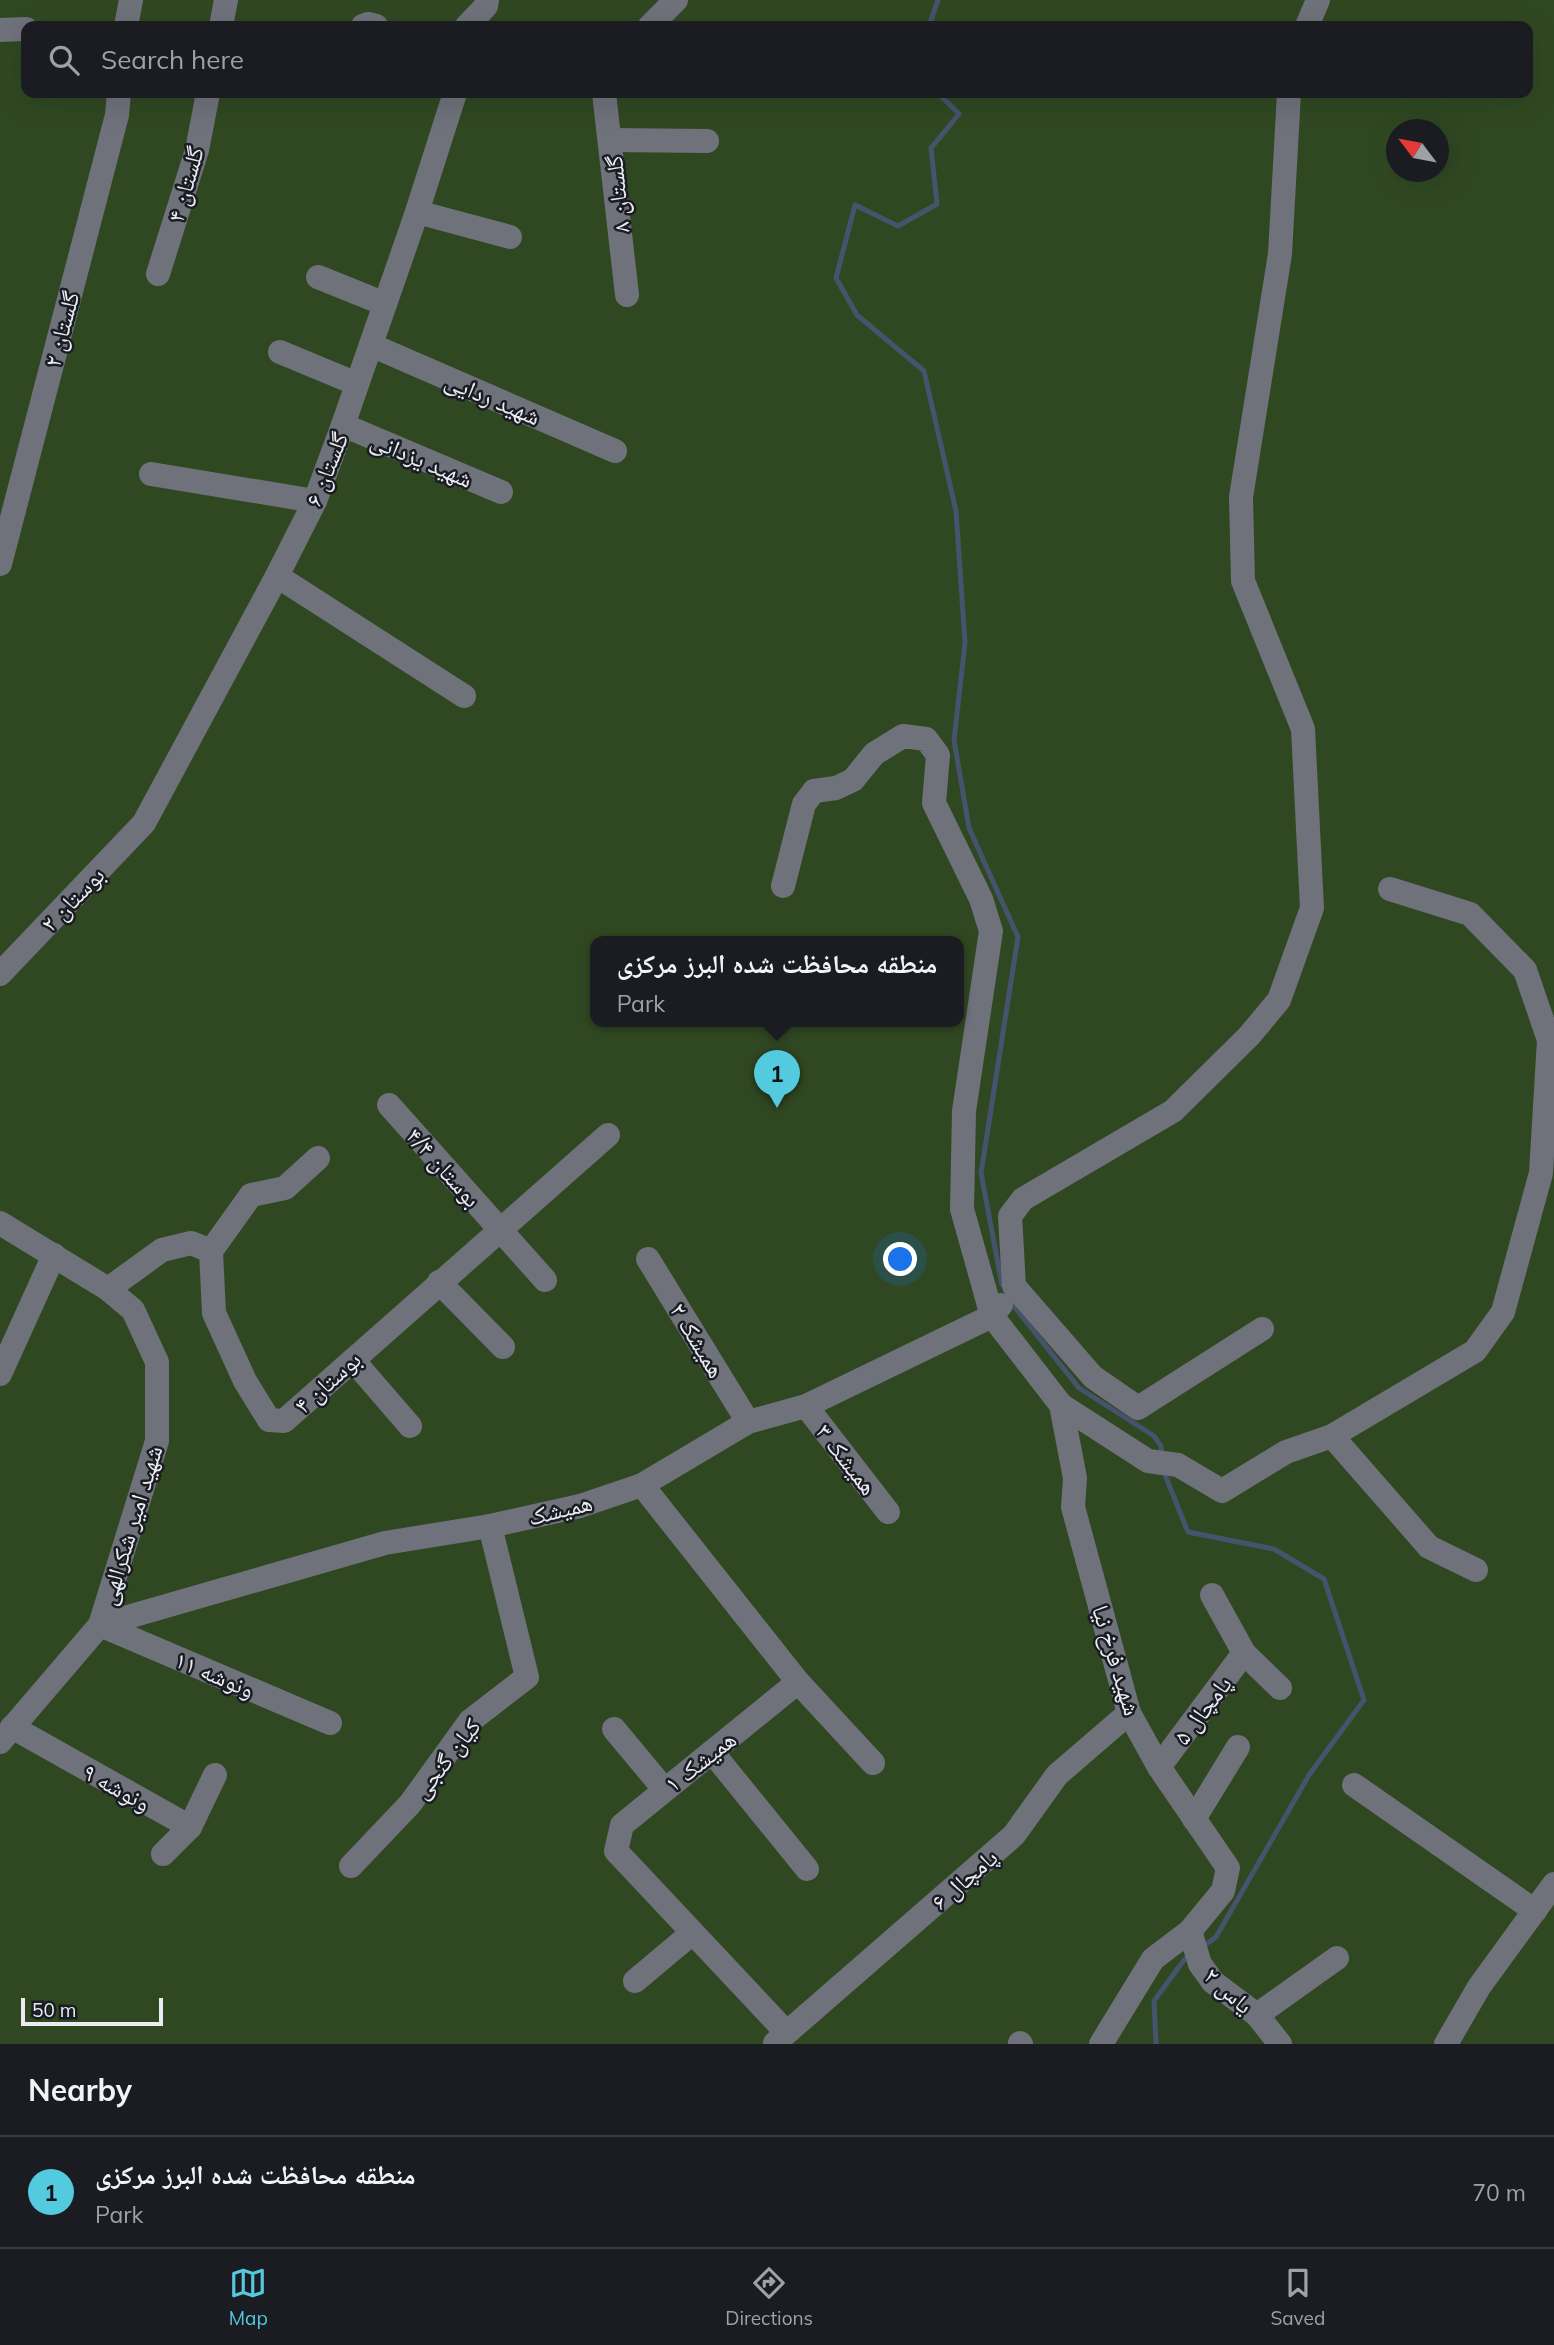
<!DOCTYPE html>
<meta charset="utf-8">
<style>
body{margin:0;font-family:Mulish,"Noto Naskh Arabic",sans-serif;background:#27292f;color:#f1f3f6}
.compass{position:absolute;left:1386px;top:119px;width:63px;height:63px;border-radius:50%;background:#1a1c22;box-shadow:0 7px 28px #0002;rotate:302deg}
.scale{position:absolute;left:21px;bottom:18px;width:142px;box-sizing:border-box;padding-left:7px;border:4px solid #eaecf1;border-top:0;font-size:19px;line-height:24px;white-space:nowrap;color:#eaecf1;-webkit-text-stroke:5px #1a1c23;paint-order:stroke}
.you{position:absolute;left:901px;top:1260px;width:24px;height:24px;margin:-18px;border:5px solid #fff;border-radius:50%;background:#1a73e8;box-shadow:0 0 0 10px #1a73e833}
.badge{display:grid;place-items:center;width:46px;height:46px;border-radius:50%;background:#54cade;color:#111;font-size:23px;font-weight:700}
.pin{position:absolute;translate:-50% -58px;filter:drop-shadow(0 2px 4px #0008)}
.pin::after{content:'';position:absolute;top:37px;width:24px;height:21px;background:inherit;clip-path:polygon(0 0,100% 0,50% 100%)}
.popup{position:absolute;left:590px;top:936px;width:374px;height:91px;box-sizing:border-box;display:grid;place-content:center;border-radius:14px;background:#1a1c22;filter:drop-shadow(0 2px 5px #0005);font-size:23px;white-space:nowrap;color:#9fa1a5}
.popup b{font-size:26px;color:#f1f3f6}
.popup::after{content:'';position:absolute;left:50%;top:100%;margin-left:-14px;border:14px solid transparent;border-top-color:#1a1c22}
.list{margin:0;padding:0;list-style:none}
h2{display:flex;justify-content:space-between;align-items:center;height:91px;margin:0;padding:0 28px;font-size:30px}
h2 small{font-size:23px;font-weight:400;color:#9fa1a5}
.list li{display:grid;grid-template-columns:46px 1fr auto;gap:21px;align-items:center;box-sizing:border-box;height:112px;padding:0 28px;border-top:2px solid #383a40}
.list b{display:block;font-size:26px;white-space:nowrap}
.list p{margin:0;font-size:23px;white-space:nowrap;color:#9fa1a5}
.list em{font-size:23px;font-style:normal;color:#9fa1a5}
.icon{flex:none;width:38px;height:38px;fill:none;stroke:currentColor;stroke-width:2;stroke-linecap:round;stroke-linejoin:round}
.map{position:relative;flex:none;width:1554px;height:2044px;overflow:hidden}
.search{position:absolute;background:#1a1c22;box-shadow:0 7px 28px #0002;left:21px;right:21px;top:21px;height:77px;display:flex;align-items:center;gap:18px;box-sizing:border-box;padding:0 24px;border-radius:14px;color:#9fa1a5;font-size:26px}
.sheet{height:203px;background:#1a1c22}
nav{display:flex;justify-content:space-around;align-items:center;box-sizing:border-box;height:98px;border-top:2px solid #383a40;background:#1a1c22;font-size:19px;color:#9fa1a5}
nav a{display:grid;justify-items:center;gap:4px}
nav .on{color:#54cade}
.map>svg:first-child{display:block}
.park{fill:#304822;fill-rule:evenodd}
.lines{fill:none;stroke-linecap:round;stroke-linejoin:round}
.stream{stroke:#46536d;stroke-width:5}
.minor{stroke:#6f727b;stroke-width:24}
.labels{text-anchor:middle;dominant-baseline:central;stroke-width:5;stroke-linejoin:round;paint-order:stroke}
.street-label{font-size:24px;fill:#eaecf1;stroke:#1a1c23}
</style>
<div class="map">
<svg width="1554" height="2044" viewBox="0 0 1554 2044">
<rect width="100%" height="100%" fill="#23262d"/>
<path class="park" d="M0,0H1554V2044H0ZM26,26H1528V93H26ZM1396,130H1438V172H1396ZM595,942H959V1022H595Z"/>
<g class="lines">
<g class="stream">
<polyline points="929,26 938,0"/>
<polyline points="938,93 959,114 931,148 937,204 898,226 855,205 836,278 857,315 924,371 956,511 965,643 954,740 969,828 1018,937 981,1173 1002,1285"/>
<polyline points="1009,1300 1079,1388 1154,1436 1161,1446 1162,1457"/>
<polyline points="1163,1470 1188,1532 1274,1549 1324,1579 1364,1700 1309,1775 1216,1937 1201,1948"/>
<polyline points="1156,2044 1154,2001 1184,1960 1190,1955"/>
</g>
<g class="minor">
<polyline points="126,26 131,0"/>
<polyline points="221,26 226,0"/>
<polyline points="363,26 368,24 376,26"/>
<polyline points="467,26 486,6 487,0"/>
<polyline points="650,26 676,0"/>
<polyline points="1307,26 1318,0"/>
<polyline points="0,30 26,29"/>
<polyline points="604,93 627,295"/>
<polyline points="611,140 707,141"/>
<polyline points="417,212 510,237"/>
<polyline points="158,274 197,150 208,93"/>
<polyline points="318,277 385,304"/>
<polyline points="371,345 615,451"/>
<polyline points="280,352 357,384"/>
<polyline points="343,425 501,492"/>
<polyline points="151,474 315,501"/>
<polyline points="0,564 117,115 119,93"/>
<polyline points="277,576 464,696"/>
<polyline points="783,886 804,804 814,791 836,788 853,780 874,754 903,736 926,739 938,755 934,803 981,899 991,931 964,1111 962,1209 992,1316 1061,1405 1075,1478 1073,1507 1129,1713 1159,1767 1228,1868 1223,1891 1190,1931 1153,1959 1101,2044"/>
<polyline points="0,974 144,823 277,576 315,501 343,425 417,212 455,93"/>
<polyline points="389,1105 545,1280"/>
<polyline points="0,1223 108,1289 133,1310 157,1362 157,1441 100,1625 0,1742"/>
<polyline points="211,1251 251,1195 285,1188 318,1158"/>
<polyline points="648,1259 748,1422"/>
<polyline points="439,1282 503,1347"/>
<polyline points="108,1289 162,1250 191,1243 211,1251 214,1313 245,1381 269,1420 284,1421 608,1135"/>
<polyline points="1262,1329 1138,1408 1093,1377 1014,1286 1010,1216 1023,1199 1173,1111 1249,1036 1279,1000 1312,908 1303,729 1243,581 1241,497 1280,254 1289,93"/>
<polyline points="353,1360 410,1426"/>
<polyline points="0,1374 54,1255"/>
<polyline points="1061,1405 1148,1461 1178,1465 1222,1491 1286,1452 1332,1436 1475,1351 1503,1312 1541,1173 1549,1040 1525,970 1470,914 1390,889"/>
<polyline points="806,1406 888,1512"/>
<polyline points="1332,1436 1429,1547 1476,1570"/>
<polyline points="642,1485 798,1682 622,1825 616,1851 786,2032"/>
<polyline points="1212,1595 1244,1653 1280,1688"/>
<polyline points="100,1625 385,1543 490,1526 580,1506 642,1485 748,1422 806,1406 992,1316 1001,1305"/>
<polyline points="100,1625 330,1723"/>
<polyline points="798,1682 873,1763"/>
<polyline points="12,1727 190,1827 163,1854"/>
<polyline points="614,1729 664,1789"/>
<polyline points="712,1752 807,1869"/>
<polyline points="1159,1767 1244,1653"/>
<polyline points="1354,1785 1535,1911"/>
<polyline points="1194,1819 1238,1747"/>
<polyline points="190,1827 215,1775"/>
<polyline points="351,1866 410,1804 470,1721 527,1677 490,1526"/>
<polyline points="1190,1931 1200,1964 1213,1982 1257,2015 1280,2044"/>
<polyline points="635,1981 691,1934"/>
<polyline points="1257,2015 1337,1958"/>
<polyline points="775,2043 1014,1835 1057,1775 1129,1713"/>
<polyline points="1020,2043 1021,2044"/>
<polyline points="1446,2044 1479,1987 1554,1884"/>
</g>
</g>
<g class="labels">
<g class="street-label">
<text transform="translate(185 184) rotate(-74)">گلستان ۴</text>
<text transform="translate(617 194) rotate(-96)">گلستان ۸</text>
<text transform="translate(61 329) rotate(-75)">گلستان ۲</text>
<text transform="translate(493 398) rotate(23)">شهید ردایی</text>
<text transform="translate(422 459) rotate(23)">شهید یزدانی</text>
<text transform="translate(326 469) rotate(-68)">گلستان ۶</text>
<text transform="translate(72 899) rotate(-46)">بوستان ۲</text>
<text transform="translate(444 1167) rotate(48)">بوستان ۴/۴</text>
<text transform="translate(698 1340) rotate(59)">همیشک ۲</text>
<text transform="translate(327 1382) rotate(-42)">بوستان ۴</text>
<text transform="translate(847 1459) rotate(52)">همیشک ۳</text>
<text transform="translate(560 1509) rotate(-14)">همیشک</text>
<text transform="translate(130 1525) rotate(-73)">شهید امیر شکرالهی</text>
<text transform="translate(1117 1660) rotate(73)">شهید فرخ نیا</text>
<text transform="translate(215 1674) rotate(23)">ونوشه ۱۱</text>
<text transform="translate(1202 1710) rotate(-53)">پامچال ۵</text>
<text transform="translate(446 1758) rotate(-52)">کیان گنجی</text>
<text transform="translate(700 1761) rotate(-38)">همیشک ۱</text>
<text transform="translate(117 1787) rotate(29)">ونوشه ۹</text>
<text transform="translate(964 1879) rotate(-41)">پامچال ۶</text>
<text transform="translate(1229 1990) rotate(42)">یاس ۲</text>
</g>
</g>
</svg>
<svg class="compass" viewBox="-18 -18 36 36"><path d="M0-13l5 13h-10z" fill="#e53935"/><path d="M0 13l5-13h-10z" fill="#9fa1a5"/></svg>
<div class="scale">50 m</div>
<div class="you"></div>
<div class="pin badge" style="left:777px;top:1108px">1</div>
<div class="popup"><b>منطقه محافظت شده البرز مرکزی</b>Park</div>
<div class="search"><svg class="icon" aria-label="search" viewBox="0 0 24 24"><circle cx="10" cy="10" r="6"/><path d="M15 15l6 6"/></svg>Search here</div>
</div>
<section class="sheet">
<h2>Nearby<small></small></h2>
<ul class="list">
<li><span class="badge">1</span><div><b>منطقه محافظت شده البرز مرکزی</b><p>Park</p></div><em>70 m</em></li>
</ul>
</section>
<nav>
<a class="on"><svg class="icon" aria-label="map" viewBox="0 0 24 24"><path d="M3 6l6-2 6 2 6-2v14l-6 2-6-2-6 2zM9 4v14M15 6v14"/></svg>Map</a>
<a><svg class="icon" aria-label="directions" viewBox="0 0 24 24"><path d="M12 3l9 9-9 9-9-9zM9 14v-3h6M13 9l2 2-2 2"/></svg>Directions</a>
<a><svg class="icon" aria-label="saved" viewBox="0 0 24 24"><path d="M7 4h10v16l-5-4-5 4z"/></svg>Saved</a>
</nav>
